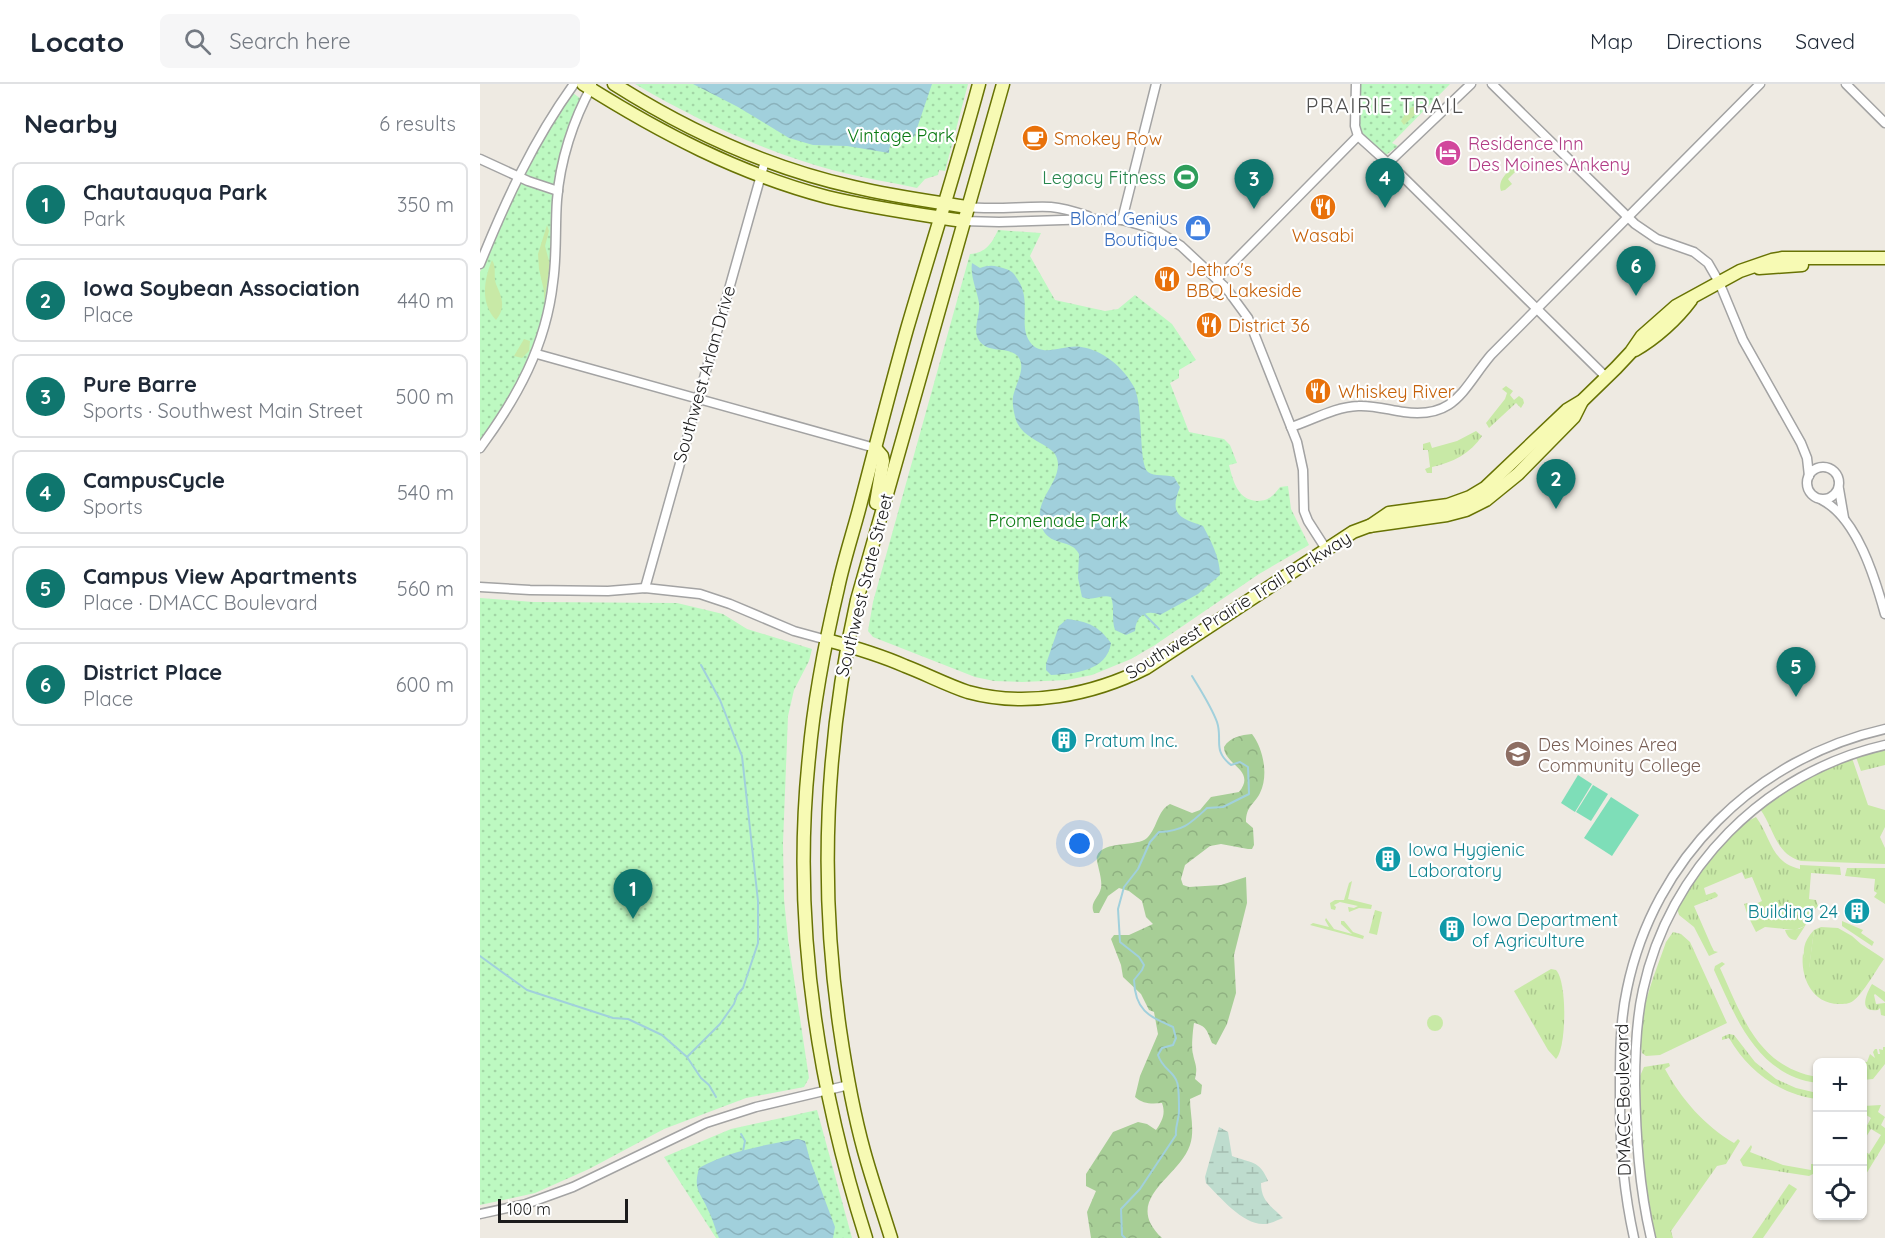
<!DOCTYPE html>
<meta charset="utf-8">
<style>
body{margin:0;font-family:Quicksand,sans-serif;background:#f6f6f7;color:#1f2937}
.controls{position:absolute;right:18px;bottom:18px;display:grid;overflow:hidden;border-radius:9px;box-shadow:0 2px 4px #0004}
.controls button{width:54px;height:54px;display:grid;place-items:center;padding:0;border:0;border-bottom:2px solid #e0e1e3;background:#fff;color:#1f2937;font:30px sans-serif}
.scale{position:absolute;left:18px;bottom:15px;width:130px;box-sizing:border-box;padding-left:6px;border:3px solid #1c1c1c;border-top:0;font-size:16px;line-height:21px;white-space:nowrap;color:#1c1c1c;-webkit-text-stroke:4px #fff;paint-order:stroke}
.you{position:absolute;left:600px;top:760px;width:21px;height:21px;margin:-15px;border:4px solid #fff;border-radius:50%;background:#1a73e8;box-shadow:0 0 0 9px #1a73e833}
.badge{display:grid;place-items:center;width:39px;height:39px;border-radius:50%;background:#0f766e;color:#fff;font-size:20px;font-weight:700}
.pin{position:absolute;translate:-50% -50px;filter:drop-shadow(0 2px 3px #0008)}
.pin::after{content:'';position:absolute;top:32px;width:21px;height:18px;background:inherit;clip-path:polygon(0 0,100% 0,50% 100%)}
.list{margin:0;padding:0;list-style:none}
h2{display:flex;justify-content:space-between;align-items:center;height:78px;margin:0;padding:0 24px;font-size:26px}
h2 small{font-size:20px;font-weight:400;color:#747a83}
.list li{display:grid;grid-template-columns:39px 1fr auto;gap:18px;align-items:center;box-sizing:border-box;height:84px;margin:0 12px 12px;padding:0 12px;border:2px solid #e0e1e3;border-radius:9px}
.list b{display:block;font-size:22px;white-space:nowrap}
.list p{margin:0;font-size:20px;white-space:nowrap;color:#747a83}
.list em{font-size:20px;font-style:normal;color:#747a83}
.icon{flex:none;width:33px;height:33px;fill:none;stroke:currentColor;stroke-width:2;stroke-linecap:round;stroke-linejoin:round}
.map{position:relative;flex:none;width:1405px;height:1154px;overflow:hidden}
header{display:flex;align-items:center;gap:36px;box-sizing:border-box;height:84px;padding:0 30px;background:#fff;border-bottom:2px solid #e0e1e3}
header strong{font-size:28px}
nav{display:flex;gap:33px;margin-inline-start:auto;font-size:21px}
.search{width:420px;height:54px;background:#f6f6f7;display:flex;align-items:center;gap:15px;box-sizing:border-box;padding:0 21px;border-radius:9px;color:#747a83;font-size:22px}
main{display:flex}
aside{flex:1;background:#fff}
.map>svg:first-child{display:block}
.grass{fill:url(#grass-tufts)}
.forest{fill:url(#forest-crowns)}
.wetland{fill:url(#wetland-marsh)}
.park{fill:url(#park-dots)}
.garden{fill:#c8e9a6}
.pitch{fill:#7edeb8}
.water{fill:url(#water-waves)}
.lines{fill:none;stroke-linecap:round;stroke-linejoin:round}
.stream{stroke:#a1d0dc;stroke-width:2}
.street-casing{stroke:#a3a3a3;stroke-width:11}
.secondary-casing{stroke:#687304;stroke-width:15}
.street{stroke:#fff;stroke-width:8}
.secondary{stroke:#f7fab4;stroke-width:12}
.labels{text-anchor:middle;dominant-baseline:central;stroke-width:4.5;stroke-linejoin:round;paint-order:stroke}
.park-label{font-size:18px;fill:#0a7a12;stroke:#fff}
.food-label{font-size:18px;fill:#c56008;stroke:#fff;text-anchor:start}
.hotel-label{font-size:18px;fill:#b23c85;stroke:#fff;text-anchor:start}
.leisure-label{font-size:18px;fill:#27864d;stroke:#fff;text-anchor:end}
.shop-label{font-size:18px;fill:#366cbe;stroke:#fff;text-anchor:end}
.street-label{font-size:18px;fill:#1c1c1c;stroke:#fff}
.culture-label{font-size:18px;fill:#0d838f;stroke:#fff;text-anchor:start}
.education-label{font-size:18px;fill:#785e54;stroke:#fff;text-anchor:start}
.quarter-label{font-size:21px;letter-spacing:1.5px;fill:#4f4f4f;stroke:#fff}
</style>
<header>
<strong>Locato</strong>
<div class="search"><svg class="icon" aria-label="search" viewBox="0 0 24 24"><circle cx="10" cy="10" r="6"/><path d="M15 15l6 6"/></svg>Search here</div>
<nav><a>Map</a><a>Directions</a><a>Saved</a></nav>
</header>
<main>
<aside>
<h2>Nearby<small>6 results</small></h2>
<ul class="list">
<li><span class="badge">1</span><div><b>Chautauqua Park</b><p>Park</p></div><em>350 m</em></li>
<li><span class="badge">2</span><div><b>Iowa Soybean Association</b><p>Place</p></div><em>440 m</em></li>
<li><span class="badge">3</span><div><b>Pure Barre</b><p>Sports · Southwest Main Street</p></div><em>500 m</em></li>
<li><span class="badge">4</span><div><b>CampusCycle</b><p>Sports</p></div><em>540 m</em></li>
<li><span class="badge">5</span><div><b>Campus View Apartments</b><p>Place · DMACC Boulevard</p></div><em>560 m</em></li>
<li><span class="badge">6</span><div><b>District Place</b><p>Place</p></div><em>600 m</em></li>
</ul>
</aside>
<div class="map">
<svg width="1405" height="1154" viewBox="0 0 1405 1154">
<defs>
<pattern id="grass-tufts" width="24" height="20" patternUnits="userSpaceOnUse" patternTransform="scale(1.5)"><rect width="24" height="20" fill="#c8e9a6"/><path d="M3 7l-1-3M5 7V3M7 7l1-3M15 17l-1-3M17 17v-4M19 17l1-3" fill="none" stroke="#abc78e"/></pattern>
<pattern id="forest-crowns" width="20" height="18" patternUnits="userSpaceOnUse" patternTransform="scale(1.5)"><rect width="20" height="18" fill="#a7ce96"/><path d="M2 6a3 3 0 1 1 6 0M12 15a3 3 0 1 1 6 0" fill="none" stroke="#8fb081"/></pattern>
<pattern id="wetland-marsh" width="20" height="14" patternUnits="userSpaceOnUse" patternTransform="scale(1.5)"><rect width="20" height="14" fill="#bedcce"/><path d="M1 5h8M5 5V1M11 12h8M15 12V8" fill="none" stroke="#a3bcb0"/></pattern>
<pattern id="park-dots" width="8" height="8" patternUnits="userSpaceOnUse" patternTransform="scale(1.5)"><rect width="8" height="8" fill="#bdf9c1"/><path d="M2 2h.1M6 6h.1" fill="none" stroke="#a2d5a5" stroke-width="1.8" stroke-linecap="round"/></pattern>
<pattern id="water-waves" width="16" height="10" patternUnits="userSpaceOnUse" patternTransform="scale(1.5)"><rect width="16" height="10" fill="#a1d0dc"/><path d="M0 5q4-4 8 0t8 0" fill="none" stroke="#8ab2bc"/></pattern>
</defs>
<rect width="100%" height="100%" fill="#eeeae2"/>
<g class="grass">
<path d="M1038,79L1044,80L1046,86L1040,83L1028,95L1032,100L1025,106L1021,107C1017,95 1029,87 1038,79Z"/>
<polygon points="1026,302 1033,307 1030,311 1034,316 1039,312 1043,315 1044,319 1041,324 1036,319 1009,344 1006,339 1025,315 1027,309 1022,305"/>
<path d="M996,347L1002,352C991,369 972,379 952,383V389H947L945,385L950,383L948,366H943V360L950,358L952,364L977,357Z"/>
<polygon points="1405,665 1405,681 1381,687 1376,673"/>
<path d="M1372,674L1388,721L1405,726V743L1400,753L1405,764V780L1321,777C1295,770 1294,744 1280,725C1309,704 1339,687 1372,674Z"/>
<path d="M1276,733C1291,753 1291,779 1320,785V781L1360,783L1361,791L1331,789L1329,815L1336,816L1338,822L1329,832L1325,842L1315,846L1285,843L1276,848L1268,832L1264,820L1267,819L1269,823L1282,817L1272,793L1265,795L1262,788L1224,804L1226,811L1235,808L1238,811L1237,813L1214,822L1231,861L1234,867L1238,868L1229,872L1214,843L1199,831L1197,824L1231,772L1268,734L1270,736Z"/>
<polygon points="1367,784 1405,784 1405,820 1394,813 1397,809 1394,807 1395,795 1365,792"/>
<polygon points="895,826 902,828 897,851 889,849"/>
<path d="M1341,843L1358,844L1372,852L1381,860L1404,875C1396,886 1383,910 1373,917C1369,920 1364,920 1359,920C1332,920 1320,893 1323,869L1329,884L1334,846Z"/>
<path d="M1193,848L1201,850L1210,858L1247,939L1180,971L1166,972L1162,969C1155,935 1175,890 1186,858Z"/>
<path d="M1242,878L1245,880L1240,884C1262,932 1278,983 1337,993V999C1277,991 1256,934 1234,886L1235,882Z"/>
<path d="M1071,885L1076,886C1087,897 1087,963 1076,975L1068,966L1034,907Z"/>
<path d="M1392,900L1405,908V918L1395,910L1394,911L1396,920L1405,919V932L1401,931L1400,924L1398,926C1378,929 1386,910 1392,900Z"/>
<path d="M1249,950L1254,951L1275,978L1296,995L1316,1004L1337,1009V1015C1299,1010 1268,987 1249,954L1242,956V953Z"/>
<polygon points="1403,963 1405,963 1405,980 1393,995 1383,996 1383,978 1387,978 1390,970 1395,974 1393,968 1395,965 1397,965 1398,970 1400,970 1399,965 1403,966"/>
<path d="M1189,979L1190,982L1185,985C1201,1015 1225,1042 1254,1059L1258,1055L1260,1057L1246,1080L1237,1082L1191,1147L1193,1154H1175C1164,1100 1160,1047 1160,992L1164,983Z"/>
<polygon points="1401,1021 1398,1028 1405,1033 1401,1041 1405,1044 1405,1059 1383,1095 1383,1066 1389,1070 1401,1051 1391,1045 1383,1058 1383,1049 1391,1034 1383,1029 1383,1022"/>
<polygon points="1271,1061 1272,1063 1270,1068 1303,1081 1331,1086 1331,1080 1335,1080 1333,1090 1329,1092 1263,1082 1260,1076"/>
<polygon points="1309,1100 1317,1105 1283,1154 1272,1154"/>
</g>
<path class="forest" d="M772,650C783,664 789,691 780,709C774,721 766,722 766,738L773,744L774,761L772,765H768L741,760L730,762L705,781L701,795L703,801L709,803L741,801L766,793L767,819L754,871L756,909L747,940L736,961L732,959C727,947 727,942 714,939C713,945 711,964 713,970C715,981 718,982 715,995L722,1001L721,1010L710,1015C710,1030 715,1046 710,1061C699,1094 641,1115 682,1154H611L607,1128L616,1107L606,1102V1090L633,1048L658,1038L667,1040L676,1046C682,1037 686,1030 682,1019C671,1020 663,1020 655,1013L660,992L678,950L674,928L669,926L661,910L643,893L641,881L631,855L634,851H649L673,840L666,833L662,817L649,807L639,804L628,812L619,829H614C609,818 619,814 621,804C623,794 615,776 617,772C623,756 658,763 667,754C678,743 677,727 690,720L712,729L720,726L731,713L759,708C777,686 744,681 744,663C750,653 761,651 772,650Z"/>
<path class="wetland" d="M739,1043L748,1048L752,1072C770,1079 780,1076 788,1097L781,1099C781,1117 791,1122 803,1134C797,1136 791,1140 784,1140C763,1141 740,1113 726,1099L725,1093Z"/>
<g class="park">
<path d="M155,0H488L465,87L459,86L458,91L445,95L437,104C410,98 383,94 356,87C285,68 218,37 155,0Z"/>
<polygon points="878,0 970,0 912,59 918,62 906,71 902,70 879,45"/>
<polygon points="93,9 101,15 76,92 72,135 72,176 66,219 60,243 42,292 0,357 0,188 39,98 59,62"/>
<path d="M518,146L561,149L550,172L575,216L625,227L638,225L655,211L692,240L716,276L699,286V294L690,299L709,348L744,355L750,361L757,379L749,381C753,397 758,416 777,417C789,417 793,412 800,403L808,402L811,425L829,461L779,490L675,561L651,575L612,591L587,596L542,598L514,597L495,593L393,553L388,547L393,518L490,170C506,169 512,159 518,146Z"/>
<polygon points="0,514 53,518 197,519 243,530 267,545 332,565 329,577 314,606 308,632 303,759 304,815 308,855 329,994 324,1003 266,1014 184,1045 109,1085 55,1109 0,1121"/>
<polygon points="337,1026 372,1154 236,1154 184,1073 251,1045"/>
</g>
<g class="garden">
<polygon points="937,21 941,25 924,41 921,37 928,25"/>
<polygon points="67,141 69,147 65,162 70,181 64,219 64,207 59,185 58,170"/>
<path d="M12,176C17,184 13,192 16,200C21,212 27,223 16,236C0,219 4,196 12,176Z"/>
<polygon points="44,255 50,257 49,267 42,274 34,272"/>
<polygon points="872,797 868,815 892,821 891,825 879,824 869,828 868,823 874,824 878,822 860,818 854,821 856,823 855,826 851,825 850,819 855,816 864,816 869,799"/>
<polygon points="846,834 854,845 872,850 861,840 861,837 864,837 873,848 884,852 883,855 830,841 833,839 849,843 845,836"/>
<polygon points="1362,837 1383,846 1381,849 1394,858 1392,862 1362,842"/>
<path d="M1325,842L1316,856C1310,856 1307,852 1305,846L1319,845Z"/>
<path d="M1334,846L1329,886C1321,870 1322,859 1334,846Z"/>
<circle cx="955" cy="939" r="8"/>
</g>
<g class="pitch">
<polygon points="1098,691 1112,700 1095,728 1081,719"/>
<polygon points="1113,701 1128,710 1111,737 1096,728"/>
<polygon points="1131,713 1159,731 1132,772 1104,754"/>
</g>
<g class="water">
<path d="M213,0H452L434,53C420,49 409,54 409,69L367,62L333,61L309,54L258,23Z"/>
<path d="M492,179L500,184C510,180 517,182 526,185C534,188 534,190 538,196C552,217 538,242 550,258C562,275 584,260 601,263C623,266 644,284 654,303C664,322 658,380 668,388C674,393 687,390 694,393L700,403C689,430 699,434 723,442C731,457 740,474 740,491L718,510L680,531C666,525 656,532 655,547L646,551L635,546C631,535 635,523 631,513C621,510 612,518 602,513L598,494L599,470C592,455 571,462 563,446C548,417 587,396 576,372C571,360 543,356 536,336C534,329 532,321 533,313C535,301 546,285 539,274C532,263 515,268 505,262C488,251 501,233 499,219C497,206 490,193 492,179Z"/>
<path d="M587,535C609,538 617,541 631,559C627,587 594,590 571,591L566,586V580L579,542Z"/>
<path d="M318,1055L325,1057L330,1076L355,1143L353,1154H239C235,1145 233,1135 228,1126C220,1107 213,1107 219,1084C249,1067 284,1061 318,1055Z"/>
</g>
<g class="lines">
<g class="stream">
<polyline points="664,530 679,545"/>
<polyline points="0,872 47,906 133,934 148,935 182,951 207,973 221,994 229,1001 236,1013"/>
<polyline points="207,973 240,940 254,920 257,911 263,904 278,859 278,817 262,672 240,616 221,581"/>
<polyline points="261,1050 265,1057 263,1067"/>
<path d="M645,1154L642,1151L641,1125L660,1105L696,1051C695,1042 699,1036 699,1027C699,1022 699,1003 697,998C693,986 683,986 678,971L682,964L693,961L696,954L693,943C668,932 655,926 654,896L662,886L664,881L659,873L640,858L638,825L644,803L658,785L670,758L679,748C703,747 710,740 727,724L743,723L769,710L768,683L760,678L751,681C732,666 743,656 737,638C731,622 721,607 712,592"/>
</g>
<defs>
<g id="street">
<polyline points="876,0 875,42 878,52 920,90 1126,293"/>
<polyline points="1012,0 1155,140 1177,155 1214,168 1228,179 1239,198 1263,256 1321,359 1327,374 1329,392"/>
<polyline points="1366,0 1405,39"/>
<polyline points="0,75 48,97 78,107"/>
<polyline points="908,79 991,0"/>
<path d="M487,123C515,126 543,122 571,123C584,124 596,128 608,132"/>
<polyline points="642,136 676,0"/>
<polyline points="483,137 519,138 614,135 642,136 674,145 701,162 746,204 768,234 817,358 823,386 824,427 828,437 846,465"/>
<path d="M0,180C25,118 54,55 94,0"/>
<polyline points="737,195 878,52"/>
<polyline points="57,270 395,364"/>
<path d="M811,343C833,336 854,323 878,322C893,321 909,326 924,328C976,335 983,304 1011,271L1280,0"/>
<path d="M0,364C37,314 66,262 73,198C77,171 75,143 77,116C80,77 93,36 112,2"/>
<circle cx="1343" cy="399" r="16"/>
<polyline points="1359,405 1364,434"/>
<path d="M1342,416C1377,434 1395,494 1405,530"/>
<polyline points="0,503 50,506 128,507 165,504 220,510 250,520 314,547 347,556"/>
<polyline points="165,504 285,77"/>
<polyline points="0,1130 46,1120 93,1103 226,1039 276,1023 369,1001"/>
<path d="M1154,1154C1144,1109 1140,1064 1140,1018C1140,980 1139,942 1147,905C1174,774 1276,674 1405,645"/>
<path d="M1171,1154C1159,1103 1156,1052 1155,1001C1155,969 1156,937 1163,906C1189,785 1285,688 1405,661"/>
</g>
<g id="secondary">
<path d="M103,0C179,48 259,90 347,113C392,124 438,130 483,137"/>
<path d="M134,0C208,47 289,84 374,103C411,112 449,117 487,123"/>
<polyline points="1279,184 1322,181"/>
<path d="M1155,266C1176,254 1197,235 1211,216"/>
<polyline points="395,364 402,372 403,377 396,419"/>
<polyline points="890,442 909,429 968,421 990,413 1005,404 1087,326 1102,317 1136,284 1151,268 1162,252 1196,222 1260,187 1292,176 1303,174 1405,174"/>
<path d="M347,556C373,563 400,571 425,582C446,590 467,601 488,608C546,624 613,611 666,584L873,448L889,442L967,431L986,426L1006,416L1038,390L1094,333L1102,317"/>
<path d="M386,1154C337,1000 312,835 329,673C334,616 345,559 358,504C364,475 374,446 381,418C396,360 411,302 427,245C451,163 477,82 499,0"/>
<path d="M411,1154C402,1125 392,1096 384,1067C373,1027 366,987 360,946C339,802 345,658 377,516L523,0"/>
</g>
</defs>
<use href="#street" class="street-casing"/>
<use href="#secondary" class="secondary-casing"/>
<use href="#street" class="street"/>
<use href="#secondary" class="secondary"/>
</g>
<defs>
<symbol id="cafe-disc" viewBox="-11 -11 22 22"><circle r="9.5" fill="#e8710a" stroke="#fff"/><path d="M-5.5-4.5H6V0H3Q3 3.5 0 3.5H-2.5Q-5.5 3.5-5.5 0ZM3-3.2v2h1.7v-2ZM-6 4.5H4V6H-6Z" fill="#fff"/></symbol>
<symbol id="hotel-disc" viewBox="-11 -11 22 22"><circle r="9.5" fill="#d1479c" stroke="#fff"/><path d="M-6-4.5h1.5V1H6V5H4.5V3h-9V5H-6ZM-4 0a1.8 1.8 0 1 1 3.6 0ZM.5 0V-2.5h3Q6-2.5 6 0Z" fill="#fff"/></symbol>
<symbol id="stadium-disc" viewBox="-11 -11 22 22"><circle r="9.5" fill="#2e9e5b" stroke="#fff"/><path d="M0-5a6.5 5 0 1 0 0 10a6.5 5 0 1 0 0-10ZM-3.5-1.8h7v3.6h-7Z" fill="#fff"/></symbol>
<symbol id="restaurant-disc" viewBox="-11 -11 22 22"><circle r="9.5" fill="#e8710a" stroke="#fff"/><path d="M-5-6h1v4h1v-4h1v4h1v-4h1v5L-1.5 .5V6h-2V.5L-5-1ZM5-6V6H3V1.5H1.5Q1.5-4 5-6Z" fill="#fff"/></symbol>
<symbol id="shop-disc" viewBox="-11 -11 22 22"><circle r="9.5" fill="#3f7fe0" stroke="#fff"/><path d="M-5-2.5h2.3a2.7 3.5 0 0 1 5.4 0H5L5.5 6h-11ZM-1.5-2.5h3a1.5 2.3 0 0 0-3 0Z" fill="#fff"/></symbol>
<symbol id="building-disc" viewBox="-11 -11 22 22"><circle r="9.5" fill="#0f9aa8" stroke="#fff"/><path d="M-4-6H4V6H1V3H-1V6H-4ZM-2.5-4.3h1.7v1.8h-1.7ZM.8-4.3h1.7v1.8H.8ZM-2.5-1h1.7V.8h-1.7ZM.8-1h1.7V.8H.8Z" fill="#fff"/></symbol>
<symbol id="university-disc" viewBox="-11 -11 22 22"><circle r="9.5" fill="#8d6e63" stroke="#fff"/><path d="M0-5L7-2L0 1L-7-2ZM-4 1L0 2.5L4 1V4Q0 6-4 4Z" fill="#fff"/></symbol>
</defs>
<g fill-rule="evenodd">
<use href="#cafe-disc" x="540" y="39" width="30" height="30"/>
<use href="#hotel-disc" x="953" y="54" width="30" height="30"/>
<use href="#stadium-disc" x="691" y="78" width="30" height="30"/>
<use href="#restaurant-disc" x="828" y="108" width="30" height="30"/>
<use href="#shop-disc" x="703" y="129" width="30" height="30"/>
<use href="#restaurant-disc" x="672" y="180" width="30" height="30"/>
<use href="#restaurant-disc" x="714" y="226" width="30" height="30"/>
<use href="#restaurant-disc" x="823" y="292" width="30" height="30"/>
<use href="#building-disc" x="569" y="641" width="30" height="30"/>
<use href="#university-disc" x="1023" y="655" width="30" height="30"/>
<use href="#building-disc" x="893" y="760" width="30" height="30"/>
<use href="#building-disc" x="1362" y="812" width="30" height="30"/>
<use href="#building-disc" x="957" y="830" width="30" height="30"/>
</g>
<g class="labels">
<g class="park-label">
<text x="421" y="51">Vintage Park</text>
<text x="578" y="436">Promenade Park</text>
</g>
<g class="food-label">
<text x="574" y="54">Smokey Row</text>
<text x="843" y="151" text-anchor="middle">Wasabi</text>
<text x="706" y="185">Jethro's<tspan x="706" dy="21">BBQ Lakeside</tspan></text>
<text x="748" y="241">District 36</text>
<text x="858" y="307">Whiskey River</text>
</g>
<g class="hotel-label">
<text x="988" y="59">Residence Inn<tspan x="988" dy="21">Des Moines Ankeny</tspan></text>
</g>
<g class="leisure-label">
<text x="686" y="93">Legacy Fitness</text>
</g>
<g class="shop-label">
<text x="698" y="134">Blond Genius<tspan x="698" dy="21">Boutique</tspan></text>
</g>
<g class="street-label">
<text transform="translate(224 290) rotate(-74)">Southwest Arlan Drive</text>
<text transform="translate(384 501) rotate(-76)">Southwest State Street</text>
<text transform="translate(758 521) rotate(-32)">Southwest Prairie Trail Parkway</text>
<text transform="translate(1143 1016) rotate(-91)">DMACC Boulevard</text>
</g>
<g class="culture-label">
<text x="604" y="656">Pratum Inc.</text>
<text x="928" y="765">Iowa Hygienic<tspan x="928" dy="21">Laboratory</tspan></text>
<text x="1358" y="827" text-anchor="end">Building 24</text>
<text x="992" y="835">Iowa Department<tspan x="992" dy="21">of Agriculture</tspan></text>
</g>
<g class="education-label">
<text x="1058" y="660">Des Moines Area<tspan x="1058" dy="21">Community College</tspan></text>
</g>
<g class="quarter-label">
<text x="905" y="21">PRAIRIE TRAIL</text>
</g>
</g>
</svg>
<div class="controls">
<button>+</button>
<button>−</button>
<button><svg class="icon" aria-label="locate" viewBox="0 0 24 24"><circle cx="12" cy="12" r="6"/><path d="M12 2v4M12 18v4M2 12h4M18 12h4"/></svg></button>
</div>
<div class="scale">100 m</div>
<div class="you"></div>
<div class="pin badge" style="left:153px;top:835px">1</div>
<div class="pin badge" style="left:1076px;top:425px">2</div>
<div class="pin badge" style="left:774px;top:125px">3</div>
<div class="pin badge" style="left:905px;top:124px">4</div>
<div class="pin badge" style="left:1316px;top:613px">5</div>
<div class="pin badge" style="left:1156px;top:212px">6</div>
</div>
</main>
